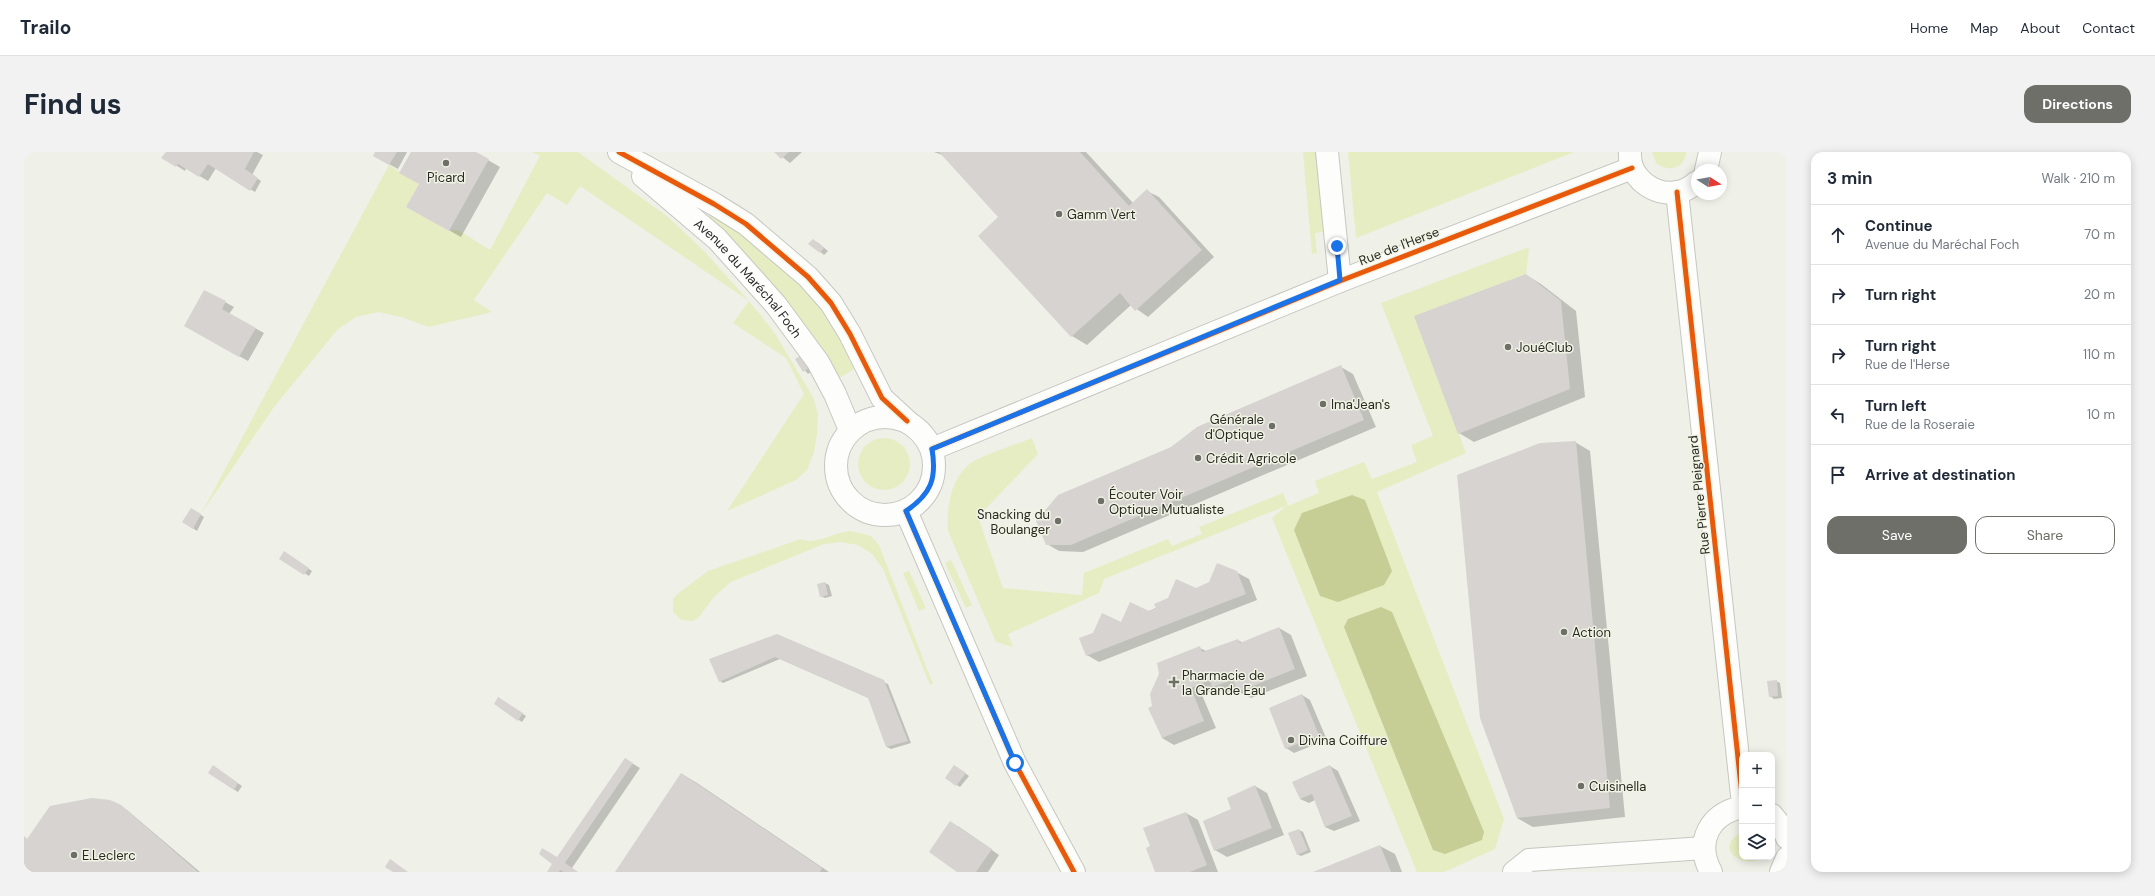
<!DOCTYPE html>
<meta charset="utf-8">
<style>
body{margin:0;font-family:"DM Sans",sans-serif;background:#f2f2f3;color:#1f2937}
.controls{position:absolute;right:12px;bottom:12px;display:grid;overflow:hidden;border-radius:8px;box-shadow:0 2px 10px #0003}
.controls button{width:36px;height:36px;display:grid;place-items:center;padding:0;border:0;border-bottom:1px solid #e0e1e3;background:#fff;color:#1f2937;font:20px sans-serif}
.compass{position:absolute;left:1667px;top:12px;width:36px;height:36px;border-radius:50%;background:#fff;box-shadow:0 2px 10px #0003;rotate:101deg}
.stop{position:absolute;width:12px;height:12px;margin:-9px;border:3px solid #1a73e8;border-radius:50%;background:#fff}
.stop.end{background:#1a73e8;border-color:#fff;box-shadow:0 1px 4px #0008}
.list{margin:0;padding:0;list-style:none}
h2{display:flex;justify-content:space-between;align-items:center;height:52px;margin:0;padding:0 16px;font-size:17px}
h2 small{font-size:13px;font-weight:400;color:#747a83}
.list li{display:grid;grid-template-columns:26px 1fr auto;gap:12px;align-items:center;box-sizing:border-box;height:60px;padding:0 16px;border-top:1px solid #e0e1e3}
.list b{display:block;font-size:15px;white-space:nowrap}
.list p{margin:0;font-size:13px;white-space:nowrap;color:#747a83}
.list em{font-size:13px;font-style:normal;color:#747a83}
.actions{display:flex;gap:8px;padding:12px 16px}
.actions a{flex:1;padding:9px 0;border:1px solid #6e6f69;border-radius:12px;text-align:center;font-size:14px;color:#6e6f69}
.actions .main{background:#6e6f69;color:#fff}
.icon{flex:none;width:22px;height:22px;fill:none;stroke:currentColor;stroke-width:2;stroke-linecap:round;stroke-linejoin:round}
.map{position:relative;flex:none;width:1763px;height:720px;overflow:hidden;border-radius:12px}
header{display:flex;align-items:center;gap:24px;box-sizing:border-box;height:56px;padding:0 20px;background:#fff;border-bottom:1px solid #e0e1e3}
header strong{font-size:19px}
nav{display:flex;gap:22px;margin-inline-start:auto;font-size:14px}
.intro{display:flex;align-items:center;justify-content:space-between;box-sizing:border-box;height:96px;padding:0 24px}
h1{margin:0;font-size:28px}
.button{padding:10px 18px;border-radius:12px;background:#6e6f69;color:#fff;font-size:14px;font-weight:700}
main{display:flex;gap:24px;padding:0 24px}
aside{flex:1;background:#fff;border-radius:12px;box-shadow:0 2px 10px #0003}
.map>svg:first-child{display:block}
.green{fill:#e6edc3}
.water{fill:#c6ce95}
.shadow{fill:#0003}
.building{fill:#d6d3d1}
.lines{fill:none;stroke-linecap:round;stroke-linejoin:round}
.minor-casing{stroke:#c6c7c0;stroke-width:24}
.minor{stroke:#fdfdfc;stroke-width:22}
.cycleway-casing{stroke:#f1f4e4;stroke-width:8}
.cycleway{stroke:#e8590c;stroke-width:5}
.route{stroke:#1a73e8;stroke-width:5}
.poi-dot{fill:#6e6f69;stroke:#f1f4e4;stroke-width:1.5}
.labels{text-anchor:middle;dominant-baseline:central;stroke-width:3;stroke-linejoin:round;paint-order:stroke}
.poi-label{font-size:13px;fill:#292a24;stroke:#f1f4e4;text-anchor:start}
.street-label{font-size:13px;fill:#292a24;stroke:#f1f4e4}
</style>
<header>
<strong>Trailo</strong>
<nav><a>Home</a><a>Map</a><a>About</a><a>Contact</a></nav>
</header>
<div class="intro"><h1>Find us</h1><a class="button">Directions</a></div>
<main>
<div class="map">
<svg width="1763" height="720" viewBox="0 0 1763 720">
<rect width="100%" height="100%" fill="#eff0e8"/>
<g class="green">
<polygon points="508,0 554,0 644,65 678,97 725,149 750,180 789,245 794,262 793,282 790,300 783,318 772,328 703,359 780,242 762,206 709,171 725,149 556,34 543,53 523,41 450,148 468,160 405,175 377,165 355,160 332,165 314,177 250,255 177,362 365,13 395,32 382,55 425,79 434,78 466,98 516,4"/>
<polygon points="1279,0 1296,0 1303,79 1291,81 1293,101 1288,102"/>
<polygon points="1324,0 1550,0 1332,86"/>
<path d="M1628,0H1662C1661,17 1644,21 1632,11Z"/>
<path d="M690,63C723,87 759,111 787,141C807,163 818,191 830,217L814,227L686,69L685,64Z"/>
<path d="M1505,95L1502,122L1391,164L1442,301L1353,340L1480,667L1471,697L1420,720H1393L1248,366L1262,354L1080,427L1075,441L984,482L989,495L972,490L924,379C922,356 927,325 947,311C961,302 991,293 1008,286L1014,302L954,365L979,436L1058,443L1060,421L1144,387L1148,394L1178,382L1175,375L1259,341L1264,354L1295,341L1291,329L1340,310L1348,327L1393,310L1387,293L1409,284L1357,151Z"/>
<circle cx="860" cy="312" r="26"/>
<path d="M827,379L847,384L855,393L909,532L906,533L859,417L848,402L834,393L817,390L800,392L707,430L690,445L675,465L669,469L657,468L649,460V447L652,443L684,419L777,387C791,394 810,380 827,379Z"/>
<polygon points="927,408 948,453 942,456 921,411"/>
<polygon points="885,419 902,456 895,459 879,421"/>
<path d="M1718,681V705H1739C1720,720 1687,694 1718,681Z"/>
</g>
<g class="water">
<polygon points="1328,343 1341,348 1368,419 1360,433 1314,450 1296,444 1270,378 1278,361"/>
<polygon points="1357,455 1368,460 1460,680 1458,688 1421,702 1409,698 1320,475 1324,467"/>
</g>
<g class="shadow">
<polygon points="143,0 233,0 239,3 228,23 237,29 231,40 192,16 184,29 162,16 161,19 139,5"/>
<polygon points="352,0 383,0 374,17 350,4"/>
<polygon points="388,0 450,0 476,15 437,85 383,55 396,32"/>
<polygon points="752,0 778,0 766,11"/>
<polygon points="910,0 1062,0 1109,51 1123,39 1135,45 1190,105 1124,165 1107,153 1063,193 1048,184 976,65 921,4"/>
<polygon points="793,90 804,99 800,103 786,91"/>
<polygon points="1502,123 1517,132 1552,159 1561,245 1450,290 1435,281"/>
<polygon points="181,139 210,155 205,162 240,181 224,209 161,174"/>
<polygon points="780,207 788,219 784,222 772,208"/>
<polygon points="1317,215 1329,222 1352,275 1059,400 1035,399 1023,392 1148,296"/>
<polygon points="1551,290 1566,299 1601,665 1509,675 1493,666"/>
<polygon points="167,357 180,365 173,379 160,370"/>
<polygon points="264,403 288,419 285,424 257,406"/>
<polygon points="1212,420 1225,427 1233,448 1075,510 1063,503 1098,471"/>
<polygon points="801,431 805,433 808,444 801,446 797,444"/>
<polygon points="1255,476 1267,483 1283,524 1227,546 1215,540 1214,537 1201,541 1193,537 1178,543 1192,576 1150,593 1138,586 1130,554 1176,496 1182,499 1214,488 1219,491"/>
<polygon points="753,483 864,532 887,591 867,597 863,595 845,546 756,507 699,531 696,529"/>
<polygon points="1752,529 1756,531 1758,546 1750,547 1746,544"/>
<polygon points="1278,543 1286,548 1303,588 1270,601 1262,596"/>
<polygon points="478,548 502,564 498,570 495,568"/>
<polygon points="601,607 616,616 548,716 553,720 525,720"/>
<polygon points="1306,614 1314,619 1336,669 1310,679 1301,675 1291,648 1285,651 1276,647"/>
<polygon points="934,616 945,624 936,635 933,633"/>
<polygon points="193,617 218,634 214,640 185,621"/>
<polygon points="658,622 673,631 805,720 592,720"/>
<polygon points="1231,634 1243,641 1260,683 1203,705 1191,698"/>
<polygon points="91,651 103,658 176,720 0,720 0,685 4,688"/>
<polygon points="1162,661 1174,668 1194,720 1132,720 1127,695"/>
<polygon points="934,674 975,703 964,720 935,720"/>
<polygon points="1275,678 1279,680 1287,700 1277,704 1273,702"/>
<polygon points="1356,694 1371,702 1378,720 1292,720"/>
</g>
<g class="building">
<polygon points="142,0 230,0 221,17 234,26 226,39 184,12 175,25 154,12 152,15 137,6"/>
<polygon points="351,0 373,0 365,13 349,4"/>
<polygon points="387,0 452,0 465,7 425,79 382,55 395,32 375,21"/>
<polygon points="750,0 765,0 757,7"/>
<polygon points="915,0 1056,0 1105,54 1123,37 1178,98 1111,159 1096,141 1047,185 954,84 974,65"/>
<polygon points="789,87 800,96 796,101 784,92"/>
<polygon points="1502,122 1537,149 1546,237 1434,282 1390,164"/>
<polygon points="180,138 202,149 198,157 232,176 215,205 160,174"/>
<polygon points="776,204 785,216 779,220 771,207"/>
<polygon points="1317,213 1340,268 1047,393 1022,393 1012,369 1034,343 1147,295 1173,275"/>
<polygon points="1552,289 1586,656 1493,666 1456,566 1433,323 1516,291"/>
<polygon points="167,356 177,362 169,377 158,370"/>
<polygon points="260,399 285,416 280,423 255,407"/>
<polygon points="1193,411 1213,419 1222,442 1062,504 1055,486 1069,481 1078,461 1097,470 1106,450 1125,459 1132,456 1130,452 1144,446 1152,427 1172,436 1185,430"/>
<polygon points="801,430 804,443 796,445 793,432"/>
<polygon points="1255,475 1271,517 1214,540 1209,528 1188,535 1186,528 1167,536 1180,569 1138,586 1124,556 1128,554 1126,542 1135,522 1133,511 1176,494 1178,500 1214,487 1216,491"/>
<polygon points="753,482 860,528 884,589 862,595 844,546 751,505 695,530 685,507"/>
<polygon points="1753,528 1754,544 1745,545 1743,529"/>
<polygon points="1278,542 1295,583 1261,597 1245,556"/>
<polygon points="474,545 499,561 494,569 470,552"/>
<polygon points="601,606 609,611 541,711 554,720 540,720 536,718 535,720 523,720 528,712 515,702 518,696 533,705"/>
<polygon points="189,613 214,631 210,638 184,621"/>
<polygon points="930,613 942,621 932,634 921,626"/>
<polygon points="1306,613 1328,664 1301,675 1288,642 1276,647 1268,630"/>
<polygon points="657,621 798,716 796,720 591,720"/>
<polygon points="1231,633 1248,676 1190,699 1179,669 1207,657 1203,646"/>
<polygon points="68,646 86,648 97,653 174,720 0,720 0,684 3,687 26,654"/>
<polygon points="1162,660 1183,713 1166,720 1131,720 1122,696 1126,694 1119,676"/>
<polygon points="926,669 968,697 952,720 933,720 905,700"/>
<polygon points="1275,677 1284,698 1273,703 1264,681"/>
<polygon points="1356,693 1367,720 1289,720"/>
<polygon points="366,707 384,720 369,720 361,715"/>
</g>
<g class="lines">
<defs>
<g id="minor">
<polyline points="595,0 690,52 722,72 784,125 807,151 826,182 858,246 883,269"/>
<polyline points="1303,0 1316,129"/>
<path d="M1606,0C1604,25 1630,45 1654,40C1661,39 1667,35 1673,30"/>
<polyline points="1682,18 1686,0"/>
<path id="s1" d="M619,24L693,87L752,153L794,210L811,242L826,278"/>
<polyline points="1653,40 1718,643"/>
<circle cx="861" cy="314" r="49"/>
<polyline points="908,297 1316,129 1608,16"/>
<polyline points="882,359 991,611 1050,720"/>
<polyline points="1748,663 1760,678 1763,686"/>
<polyline points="1490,720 1505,708 1680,696"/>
<path d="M1687,720C1671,690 1685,662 1718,655"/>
<polyline points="1757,720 1763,706"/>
</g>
</defs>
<use href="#minor" class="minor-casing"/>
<use href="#minor" class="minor"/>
<defs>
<g id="cycleway">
<polyline points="595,0 690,52 722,72 784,125 807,151 826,182 858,246 883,269"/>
<polyline points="1653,40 1718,643"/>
<polyline points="908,297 1316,129 1608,16"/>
<polyline points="882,359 991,611 1050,720"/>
</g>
</defs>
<use href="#cycleway" class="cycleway-casing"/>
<use href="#cycleway" class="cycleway"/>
</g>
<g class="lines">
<path class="route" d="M991,611L882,359C907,342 913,327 908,297L1316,128L1313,94"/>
</g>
<g class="poi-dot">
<circle cx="422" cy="11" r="4"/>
<circle cx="1035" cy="62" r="4"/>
<circle cx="1484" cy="195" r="4"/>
<circle cx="1299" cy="252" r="4"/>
<circle cx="1248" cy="274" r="4"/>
<circle cx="1174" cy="306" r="4"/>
<circle cx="1077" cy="349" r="4"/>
<circle cx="1034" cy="369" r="4"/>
<circle cx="1540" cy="480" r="4"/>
<path d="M1148 524h4v4h4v4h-4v4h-4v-4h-4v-4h4z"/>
<circle cx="1267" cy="588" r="4"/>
<circle cx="1557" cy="634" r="4"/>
<circle cx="50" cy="703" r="4"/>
</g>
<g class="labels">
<g class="poi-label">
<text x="422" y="25" text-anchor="middle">Picard</text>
<text x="1043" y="62">Gamm Vert</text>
<text x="1492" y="195">JouéClub</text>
<text x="1307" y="252">Ima'Jean's</text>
<text x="1240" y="267" text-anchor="end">Générale<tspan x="1240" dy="15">d'Optique</tspan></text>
<text x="1182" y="306">Crédit Agricole</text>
<text x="1085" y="342">Écouter Voir<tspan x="1085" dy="15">Optique Mutualiste</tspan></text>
<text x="1026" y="362" text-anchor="end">Snacking du<tspan x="1026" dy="15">Boulanger</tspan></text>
<text x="1548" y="480">Action</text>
<text x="1158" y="523">Pharmacie de<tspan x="1158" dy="15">la Grande Eau</tspan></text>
<text x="1275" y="588">Divina Coiffure</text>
<text x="1565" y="634">Cuisinella</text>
<text x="58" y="703">E.Leclerc</text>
</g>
<g class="street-label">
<text transform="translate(1375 94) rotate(-21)">Rue de l'Herse</text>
<text stroke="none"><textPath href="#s1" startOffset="147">Avenue du Maréchal Foch</textPath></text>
<text transform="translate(1675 343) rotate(-96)">Rue Pierre Pleignard</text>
</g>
</g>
</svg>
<div class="controls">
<button>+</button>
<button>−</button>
<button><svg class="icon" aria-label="layers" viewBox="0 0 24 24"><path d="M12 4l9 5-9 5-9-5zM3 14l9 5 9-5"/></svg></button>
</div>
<svg class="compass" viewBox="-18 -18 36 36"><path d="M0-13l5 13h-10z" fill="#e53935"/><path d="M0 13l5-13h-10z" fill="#747a83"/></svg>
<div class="stop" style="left:991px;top:611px"></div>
<div class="stop end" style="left:1313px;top:94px"></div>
</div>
<aside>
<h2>3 min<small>Walk · 210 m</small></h2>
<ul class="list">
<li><svg class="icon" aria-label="ahead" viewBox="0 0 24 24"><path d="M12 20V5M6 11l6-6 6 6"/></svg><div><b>Continue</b><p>Avenue du Maréchal Foch</p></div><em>70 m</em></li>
<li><svg class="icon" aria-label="right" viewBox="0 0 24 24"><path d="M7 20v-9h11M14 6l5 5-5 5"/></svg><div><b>Turn right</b></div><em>20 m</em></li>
<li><svg class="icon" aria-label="right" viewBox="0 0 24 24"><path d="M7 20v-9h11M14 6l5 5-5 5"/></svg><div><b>Turn right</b><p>Rue de l'Herse</p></div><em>110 m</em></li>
<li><svg class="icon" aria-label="left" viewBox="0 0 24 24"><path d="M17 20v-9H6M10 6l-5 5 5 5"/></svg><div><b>Turn left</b><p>Rue de la Roseraie</p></div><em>10 m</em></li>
<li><svg class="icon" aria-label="arrive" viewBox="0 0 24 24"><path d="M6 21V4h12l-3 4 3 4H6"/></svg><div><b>Arrive at destination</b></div></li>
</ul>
<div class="actions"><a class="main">Save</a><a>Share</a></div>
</aside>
</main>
